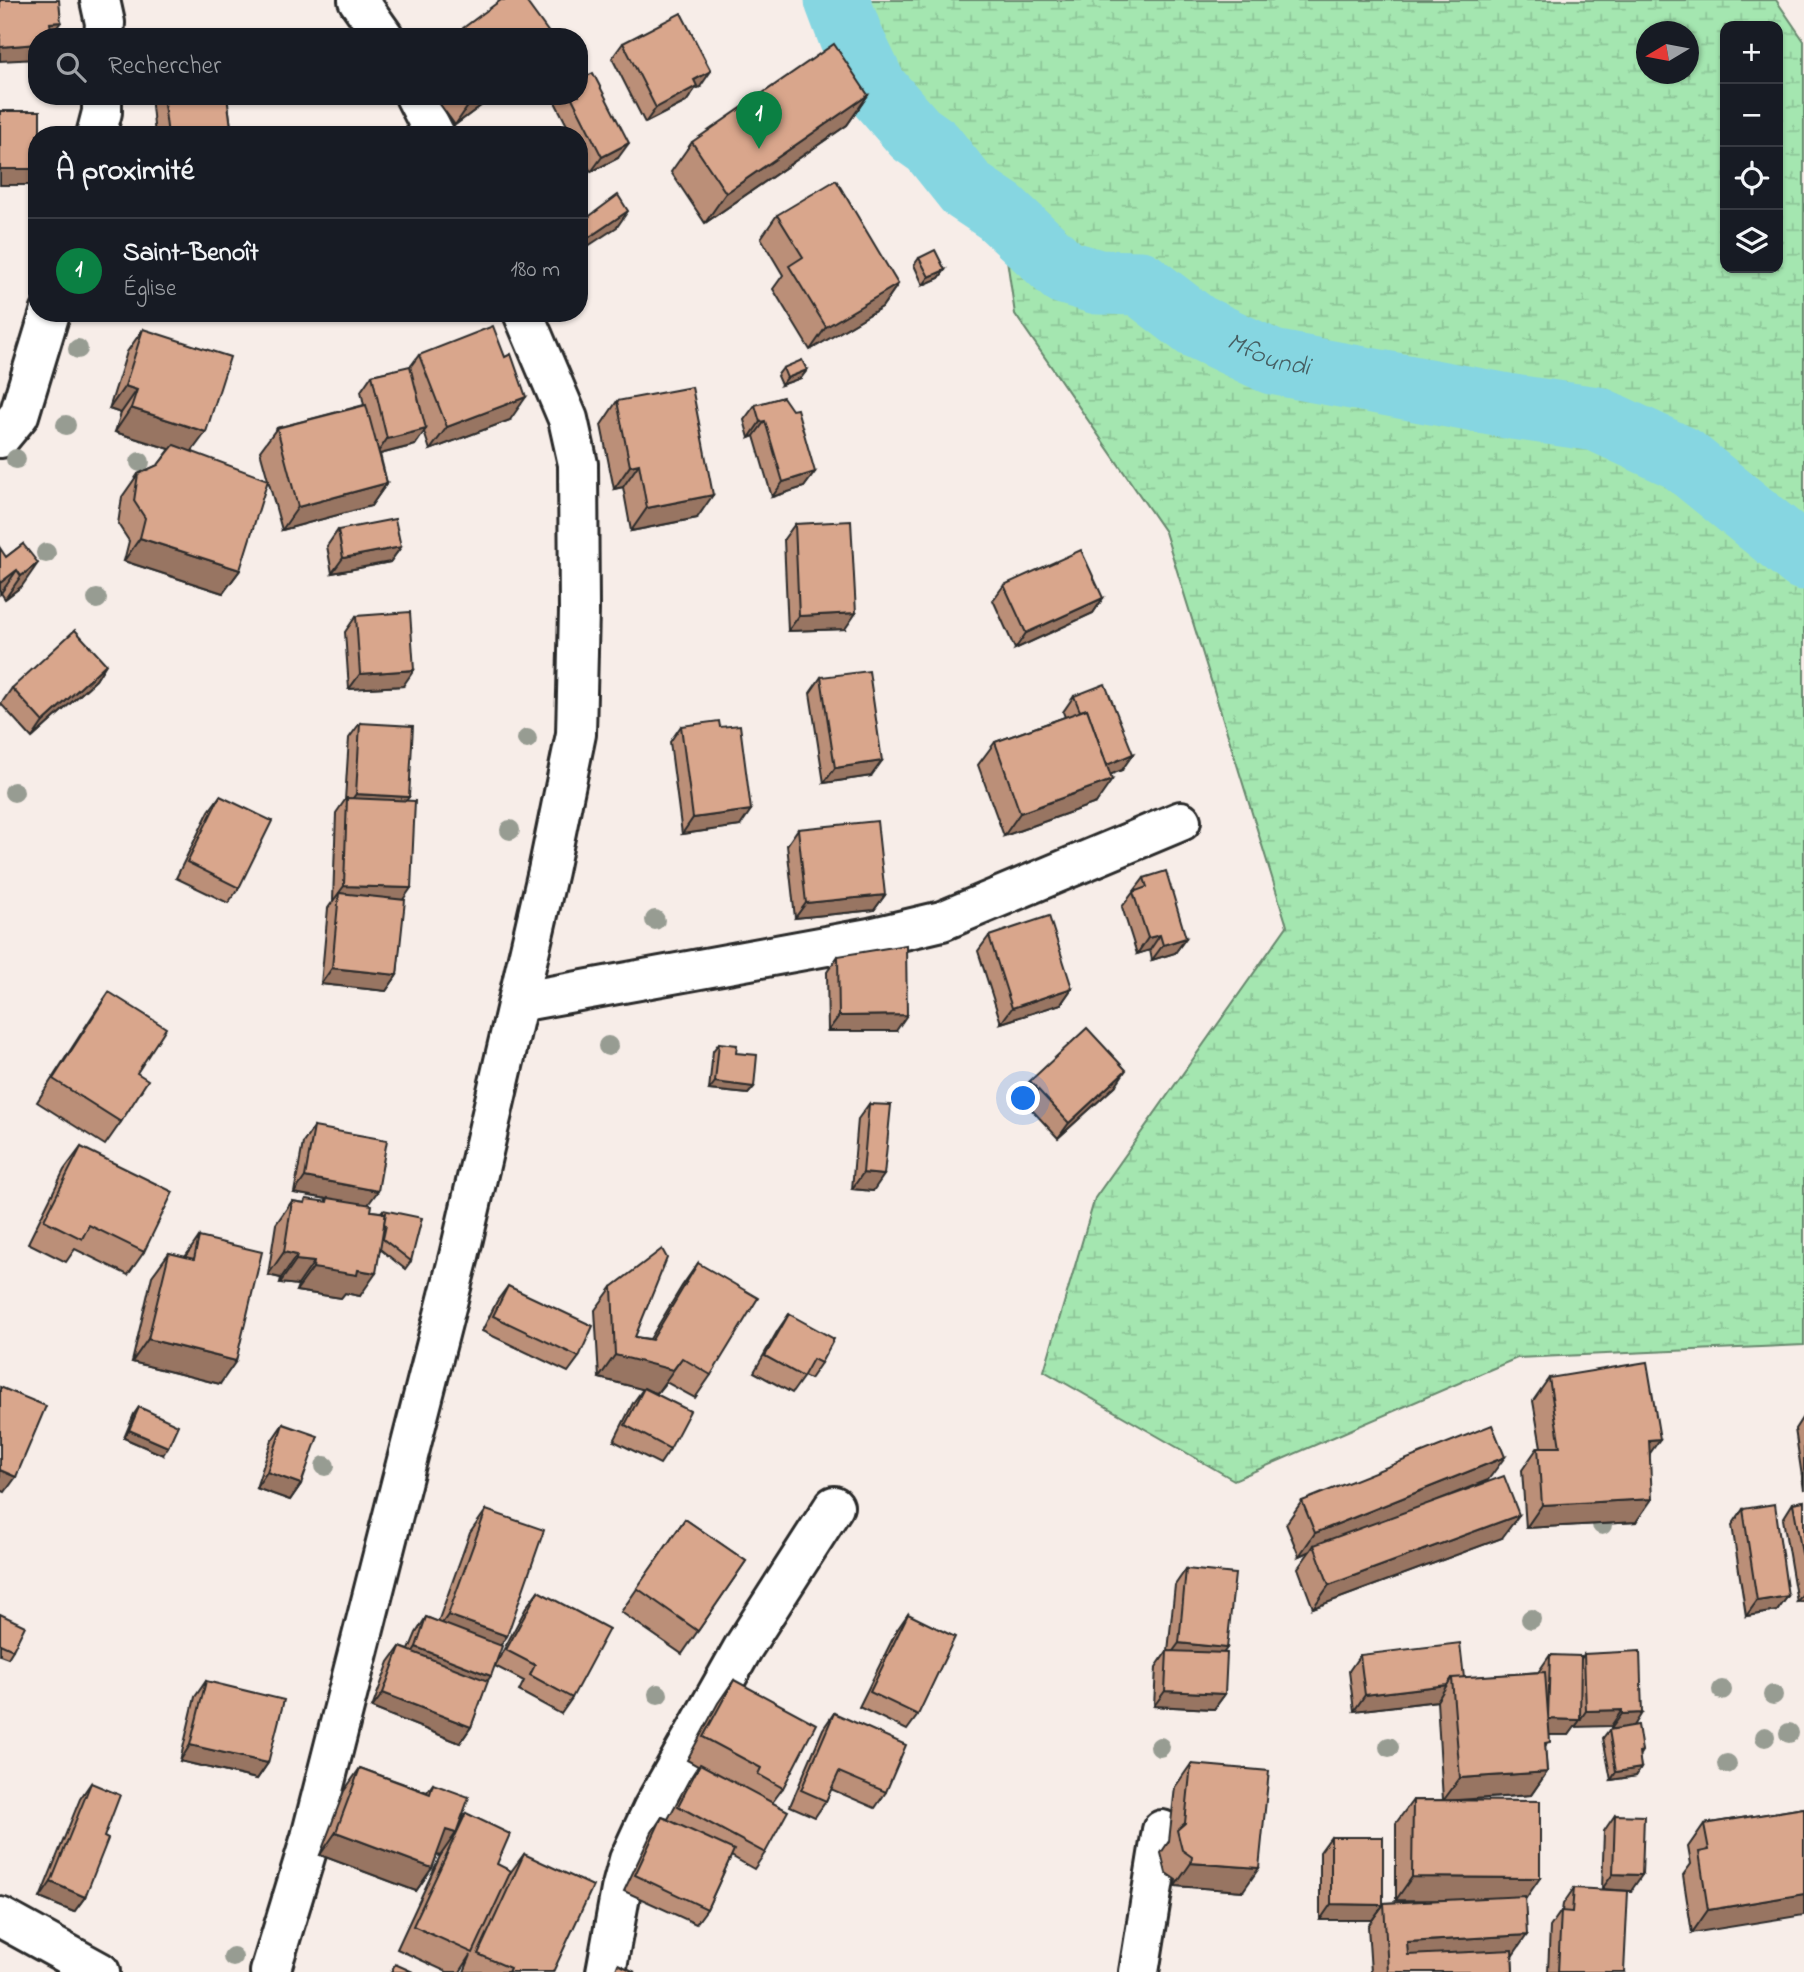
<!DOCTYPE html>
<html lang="fr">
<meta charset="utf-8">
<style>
body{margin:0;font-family:"Indie Flower",sans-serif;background:#20242c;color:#f1f3f6}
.controls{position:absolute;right:21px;top:21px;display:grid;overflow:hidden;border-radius:14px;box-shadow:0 2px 5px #0004}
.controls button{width:63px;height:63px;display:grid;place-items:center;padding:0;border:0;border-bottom:2px solid #363941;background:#171b24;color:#f1f3f6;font:35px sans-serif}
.compass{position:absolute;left:1636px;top:21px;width:63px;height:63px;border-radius:50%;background:#171b24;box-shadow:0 2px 5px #0004;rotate:260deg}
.you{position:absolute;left:1024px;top:1099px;width:24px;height:24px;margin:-18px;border:5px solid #fff;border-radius:50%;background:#1a73e8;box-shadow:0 0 0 10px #1a73e833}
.badge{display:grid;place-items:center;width:46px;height:46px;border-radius:50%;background:#0b8043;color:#fff;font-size:23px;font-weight:700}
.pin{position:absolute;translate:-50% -58px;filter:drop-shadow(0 2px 4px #0008)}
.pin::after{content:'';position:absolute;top:37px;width:24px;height:21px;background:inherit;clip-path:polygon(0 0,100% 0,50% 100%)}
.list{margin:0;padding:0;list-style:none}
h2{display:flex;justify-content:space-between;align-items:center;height:91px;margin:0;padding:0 28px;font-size:30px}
h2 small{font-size:23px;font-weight:400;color:#9ea1a6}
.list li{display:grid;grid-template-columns:46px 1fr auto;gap:21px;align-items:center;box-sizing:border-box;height:105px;padding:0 28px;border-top:2px solid #363941}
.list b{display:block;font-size:26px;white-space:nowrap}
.list p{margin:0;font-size:23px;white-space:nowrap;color:#9ea1a6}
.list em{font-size:23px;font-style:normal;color:#9ea1a6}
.icon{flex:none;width:38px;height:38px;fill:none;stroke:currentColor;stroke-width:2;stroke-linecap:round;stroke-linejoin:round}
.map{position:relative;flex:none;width:1804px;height:1972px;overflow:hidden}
.search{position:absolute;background:#171b24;box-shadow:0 2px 5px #0004;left:28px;top:28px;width:560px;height:77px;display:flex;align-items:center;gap:18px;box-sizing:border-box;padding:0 24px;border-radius:28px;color:#9ea1a6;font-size:26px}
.panel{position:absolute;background:#171b24;box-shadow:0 2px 5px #0004;left:28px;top:126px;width:560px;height:196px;border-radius:28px}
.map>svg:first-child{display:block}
.wetland{fill:url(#wetland-marsh);stroke:#68886e;stroke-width:2;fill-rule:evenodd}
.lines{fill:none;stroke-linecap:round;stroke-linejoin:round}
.river{stroke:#86d6e1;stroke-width:65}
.minor-casing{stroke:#2b2b2b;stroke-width:44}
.minor{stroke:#fff;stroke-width:38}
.tree{fill:#979c92}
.wall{fill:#bb8f78;stroke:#2b2b2b;stroke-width:2}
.shaded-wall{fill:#987462;stroke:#2b2b2b;stroke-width:2}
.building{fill:#d9a68c;stroke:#2b2b2b;stroke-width:2}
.labels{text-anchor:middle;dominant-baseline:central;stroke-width:5;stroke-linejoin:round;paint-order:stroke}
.water-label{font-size:26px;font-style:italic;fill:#465e62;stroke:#fff}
</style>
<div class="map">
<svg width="1804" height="1972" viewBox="0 0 1804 1972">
<defs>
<pattern id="wetland-marsh" width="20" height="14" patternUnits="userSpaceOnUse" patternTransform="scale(1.75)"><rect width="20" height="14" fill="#a4e6b0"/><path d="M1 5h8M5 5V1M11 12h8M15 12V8" fill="none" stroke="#8dc598"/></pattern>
</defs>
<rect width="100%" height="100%" fill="#f7ede8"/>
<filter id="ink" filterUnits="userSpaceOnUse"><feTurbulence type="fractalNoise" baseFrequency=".0143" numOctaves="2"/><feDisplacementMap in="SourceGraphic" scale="14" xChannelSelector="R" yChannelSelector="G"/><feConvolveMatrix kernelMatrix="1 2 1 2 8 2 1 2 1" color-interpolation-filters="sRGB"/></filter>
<g filter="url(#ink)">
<path class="wetland" d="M837,0H1776L1804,41V1345L1517,1358L1234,1480L1044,1371L1095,1198L1287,926L1165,532L1015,314L1000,212L967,190L932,147L915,134L875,88L852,40ZM1725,26H1778V268H1725ZM1646,32H1688V74H1646Z"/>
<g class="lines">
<path class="river" id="s1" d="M837,0L852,40L875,88L915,134L932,146L967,190L1000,212L1064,272L1098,282L1140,283L1196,326L1272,362L1513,407L1597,419L1681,458L1804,558"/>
<defs>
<g id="minor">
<polyline points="100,0 105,23 104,37"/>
<polyline points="358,0 384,37"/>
<polyline points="415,96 435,135"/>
<polyline points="96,135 102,112 102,96"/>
<polyline points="0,438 19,415 50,313"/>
<polyline points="518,1002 870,938 942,921 1181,821"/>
<polyline points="0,1917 100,1972"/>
<polyline points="270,1972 311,1837 459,1256 548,871 576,734 579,610 578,464 568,419 523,313"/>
<polyline points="606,1972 621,1890 629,1860 653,1808 743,1648 834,1506"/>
<polyline points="1139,1972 1162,1830"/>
</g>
</defs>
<use href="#minor" class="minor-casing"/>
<use href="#minor" class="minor"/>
</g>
<g class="tree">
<circle cx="78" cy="349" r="10"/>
<circle cx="66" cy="425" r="10"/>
<circle cx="16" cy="459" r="10"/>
<circle cx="140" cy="462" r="10"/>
<circle cx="46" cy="553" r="10"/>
<circle cx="97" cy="599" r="10"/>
<circle cx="527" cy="739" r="10"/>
<circle cx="14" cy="792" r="10"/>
<circle cx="510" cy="830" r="10"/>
<circle cx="655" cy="920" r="10"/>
<circle cx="608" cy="1046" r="10"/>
<circle cx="325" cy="1466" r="10"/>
<circle cx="1602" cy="1525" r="10"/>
<circle cx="1531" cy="1619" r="10"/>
<circle cx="1722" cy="1690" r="10"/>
<circle cx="658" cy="1694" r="10"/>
<circle cx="1773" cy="1695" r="10"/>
<circle cx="1789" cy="1733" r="10"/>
<circle cx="1765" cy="1737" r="10"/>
<circle cx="1160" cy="1747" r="10"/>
<circle cx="1389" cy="1747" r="10"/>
<circle cx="1727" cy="1764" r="10"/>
<circle cx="233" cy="1957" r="10"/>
</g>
<g class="wall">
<polygon points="623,43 700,87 695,89 686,102 645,123 612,58"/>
<polygon points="868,95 847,125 705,223 671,172 692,142"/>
<polygon points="227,96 232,135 155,135 151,96"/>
<polygon points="434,96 494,96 455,125"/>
<polygon points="559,96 579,96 618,158 591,172 579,150 579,135 572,135 555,102"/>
<polygon points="777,215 898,284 882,307 810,350 773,289 783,275 761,238"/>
<polygon points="919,258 945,270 939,278 923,285 914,265"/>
<polygon points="143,329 240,570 223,593 124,561 129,541 118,524 122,497 138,474 158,465 170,449 115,432 121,413 109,409 127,352"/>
<polygon points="419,355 510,420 430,450 424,432 415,445 380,454 387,483 371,506 282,530 260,451 277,428 364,405 361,391 372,375 410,367"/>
<polygon points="783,368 807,370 801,378 781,385 777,376"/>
<polygon points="617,401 697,518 631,531 623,487 614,489 601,425"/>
<polygon points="755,405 815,472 804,487 772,497 754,436 749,438 744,420"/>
<polygon points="795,524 845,629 788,631 784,539"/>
<polygon points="338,530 401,547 390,562 332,573 327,546"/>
<polygon points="23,544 22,586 5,599 1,593 6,557"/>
<polygon points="1004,585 1103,598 1093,613 1015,649 993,600"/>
<polygon points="356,616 403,686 349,689 345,632"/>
<polygon points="106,664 96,680 32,738 1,704 12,688"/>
<polygon points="821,677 871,776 824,783 810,693"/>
<polygon points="1074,696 1122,770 1110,774 1096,803 1004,836 978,765 995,742 1065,717 1063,712"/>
<polygon points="360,723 406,800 403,899 397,975 386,991 321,984 328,908 333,901 336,813 345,800 349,738"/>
<polygon points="681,726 740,826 682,834 670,742"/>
<polygon points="220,796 239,888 228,903 176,878 209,811"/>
<polygon points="798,829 885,895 874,910 795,918 787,845"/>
<polygon points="1144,878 1186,938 1175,953 1152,960 1150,950 1137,954 1122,907"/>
<polygon points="989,936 1072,988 1061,1004 1001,1023 978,951"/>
<polygon points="838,956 896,1031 828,1031 827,972"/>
<polygon points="109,992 137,1073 121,1122 105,1145 37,1102 93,1015"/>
<polygon points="719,1043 736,1053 754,1087 748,1094 709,1090 713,1051"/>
<polygon points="1030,1081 1115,1086 1058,1138 1019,1096"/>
<polygon points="869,1104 873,1191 852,1189 858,1119"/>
<polygon points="314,1127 369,1205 371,1211 381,1212 383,1210 411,1261 405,1269 380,1249 360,1296 345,1293 341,1298 296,1291 298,1285 280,1283 281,1278 268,1275 276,1224 292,1201 304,1203 306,1199 325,1202 327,1199 294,1193 303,1143"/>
<polygon points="81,1147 144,1252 128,1275 75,1249 66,1262 28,1243 64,1170"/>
<polygon points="199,1237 220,1384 132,1362 152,1276 169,1253 185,1257"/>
<polygon points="698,1263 711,1375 695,1398 666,1382 657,1393 650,1391 670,1449 660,1464 614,1441 633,1403 643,1389 599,1378 595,1310 612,1287 635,1337 650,1339 682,1286"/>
<polygon points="508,1286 579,1357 568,1372 482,1331 497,1301"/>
<polygon points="789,1314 821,1363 810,1379 804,1376 792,1393 754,1372 778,1330"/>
<polygon points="1549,1378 1650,1454 1636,1522 1526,1528 1522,1470 1538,1447 1541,1447 1533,1401"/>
<polygon points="139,1407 163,1455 124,1438 134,1414"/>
<polygon points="1804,1415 1804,1490 1795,1429"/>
<polygon points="283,1424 301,1484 290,1500 256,1488 272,1440"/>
<polygon points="1488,1480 1453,1494 1502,1538 1313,1608 1298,1568 1310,1551 1299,1556 1286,1524 1302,1501"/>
<polygon points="1804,1501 1804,1601 1797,1602 1783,1519 1793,1503"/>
<polygon points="1743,1509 1788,1596 1777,1611 1746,1616 1732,1525"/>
<polygon points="486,1510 507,1636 500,1645 471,1727 460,1743 372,1708 389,1662 400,1647 409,1650 416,1633 426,1617 438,1622 470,1533"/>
<polygon points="685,1519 746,1561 682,1654 621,1612"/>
<polygon points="1186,1569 1223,1653 1225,1694 1214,1709 1154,1706 1156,1667 1167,1651 1168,1651 1175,1585"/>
<polygon points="538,1591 572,1698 561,1714 519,1691 524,1681 495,1666 527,1606"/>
<polygon points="0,1614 13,1650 8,1658 0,1655"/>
<polygon points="908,1614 918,1715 907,1730 859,1707 897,1630"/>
<polygon points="1584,1654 1634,1726 1642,1751 1639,1756 1641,1768 1636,1776 1611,1780 1603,1738 1609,1730 1611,1729 1611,1726 1575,1726 1569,1735 1549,1735 1545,1748 1547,1772 1531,1795 1457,1800 1525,1899 1512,1957 1513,1972 1371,1972 1368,1926 1384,1903 1442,1900 1396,1900 1396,1823 1413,1800 1443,1800 1437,1701 1354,1711 1349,1671 1360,1655 1464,1678 1539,1672 1539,1671 1550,1655 1581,1659"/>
<polygon points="734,1680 783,1788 772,1803 765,1853 754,1869 731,1856 707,1909 696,1924 624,1891 652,1832 662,1817 668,1819 689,1780 698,1766 687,1760 718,1703"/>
<polygon points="206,1681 268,1763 257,1779 180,1761 195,1697"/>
<polygon points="834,1713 886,1792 875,1808 831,1789 826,1801 815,1817 790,1806 823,1729"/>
<polygon points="1191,1764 1243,1891 1175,1886 1176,1880 1166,1873 1161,1853 1169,1841 1175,1787"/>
<polygon points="360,1768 427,1792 433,1784 460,1822 466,1813 497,1864 510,1873 524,1854 553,1972 464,1972 471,1955 460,1972 447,1972 397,1949 442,1852 440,1856 437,1855 432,1868 416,1891 320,1855 344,1791"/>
<polygon points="91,1783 104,1837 85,1897 74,1912 40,1898 80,1799"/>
<polygon points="1804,1808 1692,1933 1683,1875 1691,1864 1688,1847 1704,1824"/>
<polygon points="1615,1815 1631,1891 1602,1889 1604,1831"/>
<polygon points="1331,1837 1383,1905 1372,1920 1320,1920 1320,1852"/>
<polygon points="1574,1888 1624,1972 1548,1972 1550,1927 1561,1911 1562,1911 1563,1904"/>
</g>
<g class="shaded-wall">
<polygon points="61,22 50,37 50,23"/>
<polygon points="37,44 37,59 0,61 0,47"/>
<polygon points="711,71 700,87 695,89 686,102 645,123 656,108 694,80"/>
<polygon points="868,95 847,125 705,223 726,193"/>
<polygon points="478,96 494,96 455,125 471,102"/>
<polygon points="629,143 618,158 591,172 602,157"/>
<polygon points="0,169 37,169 37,174 29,185 0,185"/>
<polygon points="628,211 617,227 579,252 579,244"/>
<polygon points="945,270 939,278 923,285 929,277"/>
<polygon points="898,284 882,307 810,350 826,327"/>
<polygon points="807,370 801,378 781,385 787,378"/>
<polygon points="125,386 137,390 121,413 109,409"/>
<polygon points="526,397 510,420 430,450 447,427"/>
<polygon points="131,408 206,432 189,455 115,432"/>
<polygon points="765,421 754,436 749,438 760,422"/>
<polygon points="426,429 415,445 376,455 387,439"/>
<polygon points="639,464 623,487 614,489 630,466"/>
<polygon points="815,472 804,487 772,497 783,482"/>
<polygon points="387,483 371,506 282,530 298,507"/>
<polygon points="713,495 697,518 631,531 647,508"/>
<polygon points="140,538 240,570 223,593 124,561"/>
<polygon points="401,547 390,562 332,573 343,558"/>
<polygon points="38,563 22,586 5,599 21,576"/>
<polygon points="17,570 1,593 0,594 0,583"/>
<polygon points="1103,598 1093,613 1015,649 1026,633"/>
<polygon points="856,613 845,629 788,631 799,616"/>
<polygon points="106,664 96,680 32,738 43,722"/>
<polygon points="414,670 403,686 349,689 360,674"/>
<polygon points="1133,754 1122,770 1092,782 1103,766"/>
<polygon points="882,761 871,776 824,783 835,768"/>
<polygon points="1112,780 1096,803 1004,836 1020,813"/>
<polygon points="356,794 409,797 398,812 347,806"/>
<polygon points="751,810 740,826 682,834 693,818"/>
<polygon points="344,886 411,888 400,904 339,893 333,901"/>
<polygon points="885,895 874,910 795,918 806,903"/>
<polygon points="1160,935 1150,950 1137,954 1148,938"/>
<polygon points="1186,938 1175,953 1152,960 1163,945"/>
<polygon points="332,968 397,975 386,991 321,984"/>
<polygon points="1072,988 1061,1004 1001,1023 1012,1008"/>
<polygon points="907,1015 896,1031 828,1031 839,1016"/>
<polygon points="1126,1070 1115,1086 1058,1138 1069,1123"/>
<polygon points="715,1082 754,1087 748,1094 709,1090"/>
<polygon points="863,1173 884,1175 873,1191 852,1189"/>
<polygon points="305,1177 378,1191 367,1206 294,1193"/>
<polygon points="284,1252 297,1255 281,1278 268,1275"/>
<polygon points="296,1260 314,1262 298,1285 280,1283"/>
<polygon points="313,1268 358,1270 376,1273 360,1296 345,1293 341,1298 296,1291"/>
<polygon points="148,1339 236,1361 220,1384 132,1362"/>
<polygon points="615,1355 682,1358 657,1393 599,1378"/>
<polygon points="129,1430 168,1447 163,1455 124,1438"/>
<polygon points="1660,1439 1644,1462 1649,1440"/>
<polygon points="1505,1457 1488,1480 1316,1549 1314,1545 1310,1551 1299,1556 1315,1533"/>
<polygon points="0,1470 16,1477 5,1492 0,1490"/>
<polygon points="267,1472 301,1484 290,1500 256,1488"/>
<polygon points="1652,1499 1636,1522 1526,1528 1542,1505"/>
<polygon points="1519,1515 1502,1538 1313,1608 1329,1585"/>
<polygon points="1804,1592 1804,1601 1797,1602"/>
<polygon points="1788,1596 1777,1611 1746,1616 1757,1601"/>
<polygon points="448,1615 507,1636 491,1659 432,1638"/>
<polygon points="1179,1643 1227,1648 1216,1663 1168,1658"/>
<polygon points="416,1647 491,1676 480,1691 405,1663"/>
<polygon points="1447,1685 1437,1701 1354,1711 1365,1695"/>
<polygon points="1165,1691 1225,1694 1214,1709 1154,1706"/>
<polygon points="383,1693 471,1727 460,1743 372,1708"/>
<polygon points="1622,1710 1611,1726 1575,1727 1586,1711"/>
<polygon points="1642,1713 1632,1729 1611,1729 1622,1714"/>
<polygon points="1548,1719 1580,1720 1569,1735 1537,1735"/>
<polygon points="190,1745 268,1763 257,1779 180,1761"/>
<polygon points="1641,1768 1636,1776 1611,1780 1616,1772"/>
<polygon points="1547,1772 1531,1795 1443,1801 1460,1778"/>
<polygon points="446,1830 456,1833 440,1856 430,1853"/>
<polygon points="336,1832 432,1868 416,1891 320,1855"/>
<polygon points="1191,1863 1259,1868 1243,1891 1175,1886"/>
<polygon points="1613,1874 1642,1875 1631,1891 1602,1889"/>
<polygon points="1412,1877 1540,1878 1524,1901 1396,1900"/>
<polygon points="51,1882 85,1897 74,1912 40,1898"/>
<polygon points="1804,1894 1804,1915 1692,1933 1708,1910"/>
<polygon points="1331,1904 1383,1905 1372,1920 1320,1920"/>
<polygon points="1527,1935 1511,1958 1391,1965 1407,1942"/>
</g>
<g class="building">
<polygon points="0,0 59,0 61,22 50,23 52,37 37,37 37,44 0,47"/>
<polygon points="501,0 525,0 552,37 451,37"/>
<polygon points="681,13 711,71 694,80 697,86 656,108 623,43"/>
<polygon points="834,44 868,95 726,193 692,142"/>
<polygon points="593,73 629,143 602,157 571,96 579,96 579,80"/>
<polygon points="163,96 227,96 232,135 168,135"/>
<polygon points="467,96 478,96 471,102"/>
<polygon points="0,111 40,111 40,135 37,135 37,169 0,169"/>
<polygon points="836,180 898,284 826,327 789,266 803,257 777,215"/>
<polygon points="618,195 628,211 579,244 579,224"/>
<polygon points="935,250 945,270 929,277 919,258"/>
<polygon points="493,326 505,357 511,354 526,397 447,427 419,355"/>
<polygon points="143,329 230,357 206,432 131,408 137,390 125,386"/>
<polygon points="802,360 807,370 787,378 783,368"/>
<polygon points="410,366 426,429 387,439 372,375"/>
<polygon points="692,387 713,495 647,508 639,464 630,466 617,401"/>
<polygon points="783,397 792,410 797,409 815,472 783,482 765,421 760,422 755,405"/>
<polygon points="366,405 387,483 298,507 277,428"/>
<polygon points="174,445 268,480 240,570 140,538 145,518 134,501 138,474 158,465"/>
<polygon points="395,519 401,547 343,558 338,530"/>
<polygon points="851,521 856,613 799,616 795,524"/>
<polygon points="23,544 38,563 21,576 17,570 0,583 0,548 6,557"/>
<polygon points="1081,550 1103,598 1026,633 1004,585"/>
<polygon points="410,612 414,670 360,674 356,616"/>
<polygon points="75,630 106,664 43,722 12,688"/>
<polygon points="869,671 882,761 835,768 821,677"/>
<polygon points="1105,684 1133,754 1107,765 1087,709 1080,711 1074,696"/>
<polygon points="1087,709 1112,780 1020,813 995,742"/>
<polygon points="719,721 720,727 740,725 751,810 693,818 681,726"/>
<polygon points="360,723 413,726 409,797 356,794"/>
<polygon points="220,796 272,821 239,888 187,862"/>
<polygon points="347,798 415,801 411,888 344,886"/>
<polygon points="877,821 885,895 806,903 798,829"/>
<polygon points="1166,871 1186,938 1163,945 1160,935 1148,938 1133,892 1147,887 1144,878"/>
<polygon points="339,893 405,900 397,975 332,968"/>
<polygon points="1049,916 1072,988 1012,1008 989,936"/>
<polygon points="906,945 907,1015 839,1016 838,956"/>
<polygon points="109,992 166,1028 137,1073 148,1080 121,1122 53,1079"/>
<polygon points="1087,1028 1126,1070 1069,1123 1030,1081"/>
<polygon points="719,1043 737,1045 736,1053 757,1055 754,1087 715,1082"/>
<polygon points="869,1104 891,1105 884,1175 863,1173"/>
<polygon points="314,1127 387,1140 378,1191 305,1177"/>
<polygon points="81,1147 173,1192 144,1252 89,1225 82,1239 44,1220"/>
<polygon points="328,1198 372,1205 371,1211 386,1213 376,1273 358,1270 357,1275 313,1268 314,1262 296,1260 297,1255 284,1252 292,1201 305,1203 306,1199 327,1202"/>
<polygon points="383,1210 422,1218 411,1261 383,1239 386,1225 384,1224 386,1213 383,1213"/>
<polygon points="199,1237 262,1252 236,1361 148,1339 169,1253 194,1259"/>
<polygon points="662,1249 667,1258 635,1337 652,1340 698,1263 758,1298 711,1375 682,1358 673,1370 615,1355 612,1287"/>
<polygon points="508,1286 593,1326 579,1357 493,1316"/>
<polygon points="789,1314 834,1339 821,1363 813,1359 803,1377 765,1356"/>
<polygon points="1647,1362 1660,1439 1649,1440 1652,1499 1542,1505 1538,1447 1560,1447 1549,1378"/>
<polygon points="0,1387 46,1406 16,1477 0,1470"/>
<polygon points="644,1388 690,1411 670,1449 625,1425"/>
<polygon points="139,1407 178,1425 168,1447 129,1430"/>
<polygon points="283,1424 318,1436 301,1484 267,1472"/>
<polygon points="1492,1425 1505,1457 1315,1533 1302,1501"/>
<polygon points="1504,1476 1519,1515 1329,1585 1314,1545"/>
<polygon points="1804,1501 1804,1565 1793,1503"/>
<polygon points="1775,1504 1788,1596 1757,1601 1743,1509"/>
<polygon points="486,1510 544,1530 507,1636 448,1615"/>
<polygon points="685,1519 746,1561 698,1631 637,1588"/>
<polygon points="1186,1569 1235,1574 1227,1648 1179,1643"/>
<polygon points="538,1591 609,1629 572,1698 530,1675 535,1665 506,1650"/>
<polygon points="0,1614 25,1626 13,1650 0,1644"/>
<polygon points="908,1614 955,1637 918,1715 870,1692"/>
<polygon points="426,1617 502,1646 491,1676 416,1647"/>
<polygon points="1460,1643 1464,1678 1452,1678 1447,1685 1365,1695 1360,1655"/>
<polygon points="400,1647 488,1681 471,1727 383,1693"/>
<polygon points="1167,1651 1227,1653 1225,1694 1165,1691"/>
<polygon points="1640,1651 1642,1713 1622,1714 1622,1710 1586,1711 1584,1654"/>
<polygon points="1550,1655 1581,1656 1580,1720 1548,1719"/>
<polygon points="1545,1672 1550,1742 1545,1743 1547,1772 1460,1778 1452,1678"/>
<polygon points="734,1680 816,1724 783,1788 758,1774 761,1768 703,1737"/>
<polygon points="206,1681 284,1700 268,1763 190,1745"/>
<polygon points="834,1713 906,1745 886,1792 839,1772 826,1801 801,1790"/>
<polygon points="1638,1725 1642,1751 1639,1752 1641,1768 1616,1772 1609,1730"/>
<polygon points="700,1764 788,1811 765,1853 678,1806"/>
<polygon points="1191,1764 1269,1771 1259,1868 1191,1863 1192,1857 1182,1850 1177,1830 1185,1823"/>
<polygon points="360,1768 430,1794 433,1784 469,1797 456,1833 446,1830 432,1868 336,1832"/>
<polygon points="91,1783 120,1795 104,1837 108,1839 85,1897 51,1882"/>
<polygon points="1413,1800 1540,1801 1540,1878 1412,1877"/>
<polygon points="1804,1808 1804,1894 1708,1910 1699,1852 1709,1850 1704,1824"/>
<polygon points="466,1813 510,1834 497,1864 511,1871 473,1953 413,1926"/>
<polygon points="1615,1815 1644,1816 1642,1875 1613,1874"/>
<polygon points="662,1817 734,1850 707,1909 635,1875"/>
<polygon points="1331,1837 1383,1837 1383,1905 1331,1904"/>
<polygon points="524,1854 593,1886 553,1972 508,1972 510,1968 478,1954"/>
<polygon points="1574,1888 1628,1891 1624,1972 1558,1972 1561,1911 1572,1912"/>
<polygon points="1525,1896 1527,1935 1407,1942 1408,1955 1512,1950 1513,1972 1388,1972 1384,1903"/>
<polygon points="395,1964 413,1972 391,1972"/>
<polygon points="618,1964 635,1972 615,1972"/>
</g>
</g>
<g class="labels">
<g class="water-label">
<text stroke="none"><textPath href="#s1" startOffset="588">Mfoundi</textPath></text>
</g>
</g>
</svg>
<div class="controls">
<button>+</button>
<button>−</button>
<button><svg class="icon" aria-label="locate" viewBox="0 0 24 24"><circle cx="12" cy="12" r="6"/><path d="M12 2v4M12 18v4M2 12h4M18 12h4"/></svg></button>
<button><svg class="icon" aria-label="layers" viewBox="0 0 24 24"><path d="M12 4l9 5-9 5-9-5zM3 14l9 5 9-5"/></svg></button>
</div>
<svg class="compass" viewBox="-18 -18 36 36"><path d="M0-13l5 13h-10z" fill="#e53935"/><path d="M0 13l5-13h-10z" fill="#9ea1a6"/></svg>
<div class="you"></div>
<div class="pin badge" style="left:759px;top:149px">1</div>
<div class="search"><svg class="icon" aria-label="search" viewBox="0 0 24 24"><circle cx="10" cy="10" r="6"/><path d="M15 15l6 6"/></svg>Rechercher</div>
<section class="panel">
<h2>À proximité<small></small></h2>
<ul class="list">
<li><span class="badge">1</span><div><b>Saint-Benoît</b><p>Église</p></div><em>180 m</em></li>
</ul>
</section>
</div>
